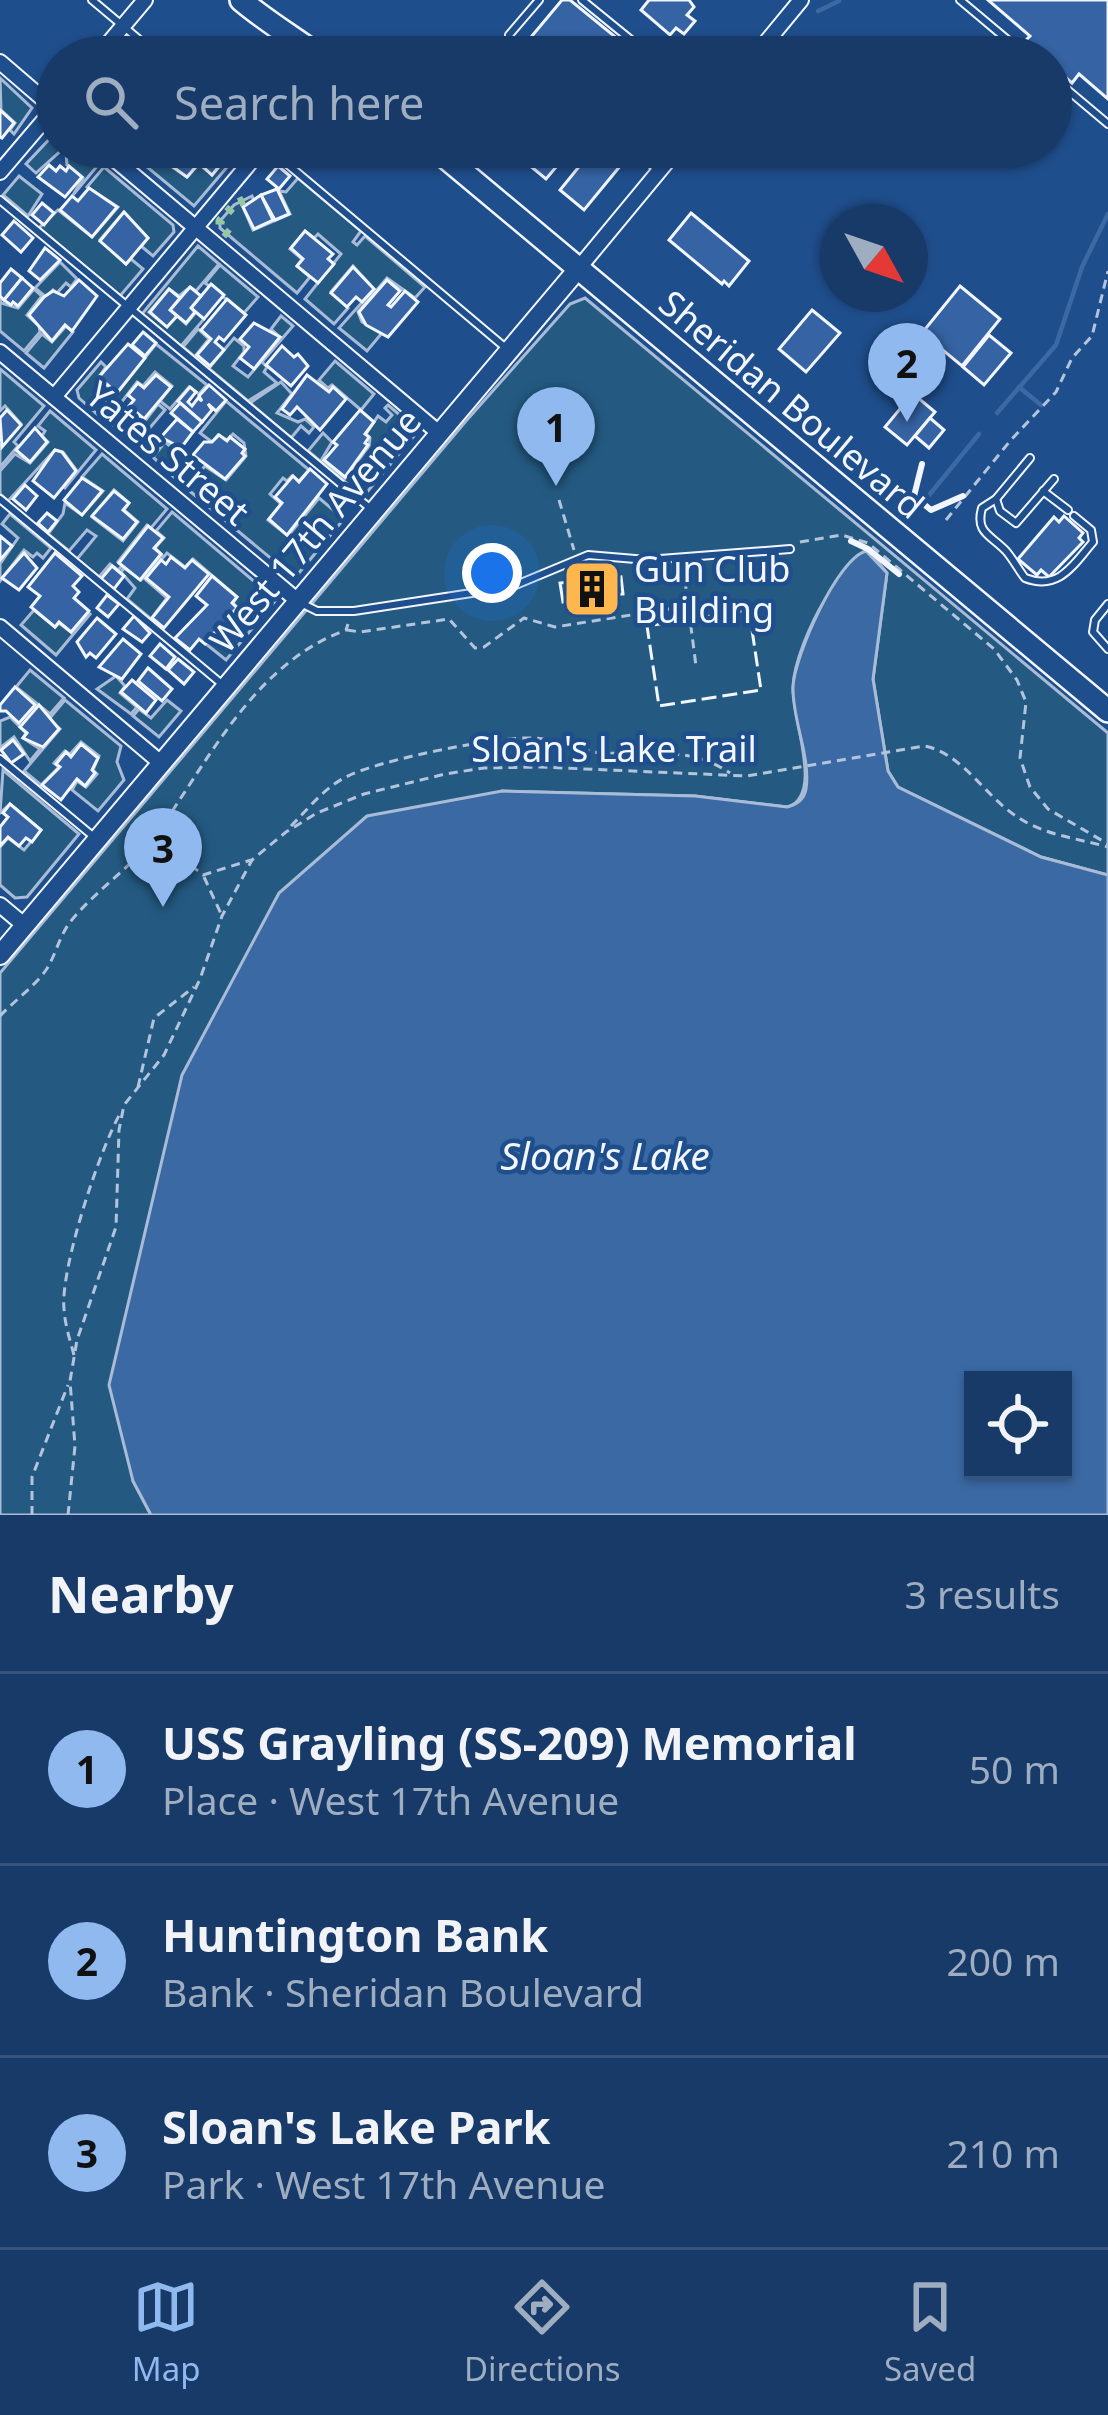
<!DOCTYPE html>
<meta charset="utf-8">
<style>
body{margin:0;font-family:"Noto Sans",sans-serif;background:#20416f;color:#f1f3f6}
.controls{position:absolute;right:36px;bottom:36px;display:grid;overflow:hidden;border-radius:0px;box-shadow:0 3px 9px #0004}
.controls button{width:108px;height:108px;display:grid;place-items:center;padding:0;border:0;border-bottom:3px solid #36547d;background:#173a69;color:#f1f3f6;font:60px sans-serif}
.compass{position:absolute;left:820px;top:204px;width:108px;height:108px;border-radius:50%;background:#173a69;box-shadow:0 3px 9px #0004;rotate:130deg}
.you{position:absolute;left:492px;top:573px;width:42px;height:42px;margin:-30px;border:9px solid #fff;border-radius:50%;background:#1a73e8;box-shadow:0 0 0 18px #1a73e833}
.badge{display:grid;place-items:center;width:78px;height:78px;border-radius:50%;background:#90b9f0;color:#111;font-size:39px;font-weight:700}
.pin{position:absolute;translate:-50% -99px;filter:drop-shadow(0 3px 6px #0008)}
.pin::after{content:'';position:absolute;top:63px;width:42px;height:36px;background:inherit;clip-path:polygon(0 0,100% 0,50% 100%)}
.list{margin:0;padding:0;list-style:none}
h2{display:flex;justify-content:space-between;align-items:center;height:156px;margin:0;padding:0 48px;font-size:51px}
h2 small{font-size:39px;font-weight:400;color:#9eadc0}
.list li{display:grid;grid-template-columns:78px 1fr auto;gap:36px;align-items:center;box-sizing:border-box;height:192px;padding:0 48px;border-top:3px solid #36547d}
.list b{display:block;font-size:45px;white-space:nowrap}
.list p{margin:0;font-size:39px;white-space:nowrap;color:#9eadc0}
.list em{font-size:39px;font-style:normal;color:#9eadc0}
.icon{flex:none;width:66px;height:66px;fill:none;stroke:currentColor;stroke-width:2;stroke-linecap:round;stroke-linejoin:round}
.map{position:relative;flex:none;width:1108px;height:1515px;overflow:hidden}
.search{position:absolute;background:#173a69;box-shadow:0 3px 9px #0004;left:36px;right:36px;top:36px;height:132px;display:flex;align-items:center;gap:30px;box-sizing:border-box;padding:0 42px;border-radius:66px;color:#9eadc0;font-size:45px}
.sheet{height:732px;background:#173a69}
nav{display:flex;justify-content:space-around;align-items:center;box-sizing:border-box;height:168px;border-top:3px solid #36547d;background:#173a69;font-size:33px;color:#9eadc0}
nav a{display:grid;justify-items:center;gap:6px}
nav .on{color:#90b9f0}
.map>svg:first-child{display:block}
.green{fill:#245a82;stroke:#a8bbd7;stroke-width:3;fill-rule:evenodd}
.water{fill:#3b69a3;stroke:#a8bbd7;stroke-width:3;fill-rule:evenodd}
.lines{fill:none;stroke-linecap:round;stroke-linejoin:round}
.stream{stroke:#3b69a3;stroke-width:4.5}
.building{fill:#3563a3;stroke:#f2f6ff;stroke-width:3}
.lane-casing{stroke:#f2f6ff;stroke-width:10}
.street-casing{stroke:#f2f6ff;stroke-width:18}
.secondary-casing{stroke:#f2f6ff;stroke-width:22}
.primary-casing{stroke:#f2f6ff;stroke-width:26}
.path{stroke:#b3c4dc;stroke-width:3;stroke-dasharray:9 6;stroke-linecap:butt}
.lane{stroke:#1f4e8c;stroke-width:6}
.street{stroke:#1f4e8c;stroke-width:14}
.secondary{stroke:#1f4e8c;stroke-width:18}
.primary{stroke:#1f4e8c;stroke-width:21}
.hedge{stroke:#97c8a6;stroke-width:9;stroke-dasharray:6 9;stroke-linecap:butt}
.fence{stroke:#f2f6ff;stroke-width:3;stroke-dasharray:15 6;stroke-linecap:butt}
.wall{stroke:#f2f6ff;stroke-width:6}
.labels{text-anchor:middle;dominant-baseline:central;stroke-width:9;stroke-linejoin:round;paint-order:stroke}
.street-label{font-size:36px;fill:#f2f6ff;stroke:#1f4e8c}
.poi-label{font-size:36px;fill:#f2f6ff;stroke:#1f4e8c;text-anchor:start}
.water-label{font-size:39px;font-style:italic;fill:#f2f6ff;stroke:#1f4e8c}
</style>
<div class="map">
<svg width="1108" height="1515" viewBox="0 0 1108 1515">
<rect width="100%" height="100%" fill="#1f4e8c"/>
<g class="green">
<polygon points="0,78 32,108 14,134 10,130 15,123 1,110"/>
<polygon points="57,131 57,147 65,147 36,173 26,164"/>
<polygon points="71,147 81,148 99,164 73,195 83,178 67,165 66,153"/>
<polygon points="123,147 177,147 165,162 187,177 199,164 212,175 223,162 228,166 194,206"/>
<polygon points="104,167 173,225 174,232 153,256 141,246 148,238 124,212 100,240 126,264 131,259 143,269 120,296 39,228 58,210 92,237 118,207 87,187"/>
<polygon points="19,176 42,194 28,216 3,195"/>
<polygon points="298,178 361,231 353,242 357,245 365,236 425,287 415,298 387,278 358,312 362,322 382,333 367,351 339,328 374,289 353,266 331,292 348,308 334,324 305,299 341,254 318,234 314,238 305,231 290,249 302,259 297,266 310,277 297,293 220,228 220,221 234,205 252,196 254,201 243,207 253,230 290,214 279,191 286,192"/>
<polygon points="198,246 219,264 196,291 190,287 179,296 169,289 149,312 167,327 177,316 186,324 196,312 204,319 181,346 142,314"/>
<polygon points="60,262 77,279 71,287 66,283 57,293 53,290 46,297 35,288"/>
<polygon points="220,265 258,297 244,313 205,283"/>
<polygon points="34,289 42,296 27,315 39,326 40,332 24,351 0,331 0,298 1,303 18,308"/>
<path d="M585,298L1108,733V875L1041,857L898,787L888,771L873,679L887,573L872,555C858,569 837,583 825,600C811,622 794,662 793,687C792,719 824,795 788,807L695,796L502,791L133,1481L151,1515H0V973L466,421L570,304Z"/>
<polygon points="281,316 293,326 262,362 267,367 264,372 277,383 248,401 183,347 198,329 209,339 196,355 210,367 234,338 244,346 244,352 233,366 248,377 281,338 271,329"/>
<polygon points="66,326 73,332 44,368 26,353 42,334 52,342"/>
<polygon points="156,344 207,385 199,394 189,387 170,409 160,401 172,386 155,372 143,386 137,382 107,421 99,415"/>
<polygon points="335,361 374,394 361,410 332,385 328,388 319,380"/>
<polygon points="101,362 106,367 98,378 115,392 97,414 79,398 77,390"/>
<polygon points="0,369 44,406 14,442 18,446 0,467 0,446 21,424 5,406 0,411"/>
<polygon points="281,382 292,394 277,413 298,422 305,419 314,427 309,433 301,426 291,438 250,403"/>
<polygon points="226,401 309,470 299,481 292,476 287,481 283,478 270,494 281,504 268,520 288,536 319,498 344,519 298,574 291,575 186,488 205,466 226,480 246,456 244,443 233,434 227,440 218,435 212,442 200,433"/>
<polygon points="158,404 165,410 137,443 114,426 128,409 144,422"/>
<polygon points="388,405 414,427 414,436 363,497 308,451 323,433 332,442 322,459 345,478 369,446 370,438 366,434 378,416 386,422 392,415 385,408"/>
<polygon points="50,411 96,450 64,489 77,471 63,452 55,450 8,501 0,494 0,471 15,454 30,463 48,442 42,436 45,431 38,426"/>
<polygon points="165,442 170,446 174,443 184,451 188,466 177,480 153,457"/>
<path d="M102,454L167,509L151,528L147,525L118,562L122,566L118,570L110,564L99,577L77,559L96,536L87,530L69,551L48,534L63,514L65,503L82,515L103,491L82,477ZM114,490L129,503L124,510L138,522L123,541L92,517Z"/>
<polygon points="172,512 276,600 226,660 206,644 220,627 225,630 235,618 232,614 238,608 233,603 237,597 193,559 185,567 167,553 145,579 167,598 151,619 127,599 135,588 121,572 124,568 141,580 162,555 155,548 164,538 156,531"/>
<polygon points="10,514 51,548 43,558 37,553 33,557 24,550 0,581 0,564 18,538 2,524"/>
<polygon points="34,610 55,627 59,623 72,633 91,613 56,655 21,625"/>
<polygon points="30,670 64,698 50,714 16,687"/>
<polygon points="116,676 125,686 120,693 137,707 131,714 97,689"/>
<polygon points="65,700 121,746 117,762 124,780 98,811 72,790 77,781 86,787 97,774 93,770 99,756 81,742 70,754 65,751 54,763 59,767 41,785 24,771 60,729 49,719"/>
<polygon points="167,700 181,711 159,737 133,716 139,709 151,718"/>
<polygon points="10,717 26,733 23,738 40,749 30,761 14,737 0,748 0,721"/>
<polygon points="3,770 79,834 27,897 15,898 0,885 0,847 8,838 24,850 41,830 10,804 0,813"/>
</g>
<path class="water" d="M866,551L887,573L873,679L888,771L898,787L1041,857L1108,875V1515H151L133,1481L109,1385L182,1075L279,893L367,816L502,791L695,796L787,807C797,804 804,800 806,789C811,757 792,720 793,687C794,657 837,559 866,551ZM973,1380H1063V1470H973Z"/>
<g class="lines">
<g class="stream">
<polyline points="818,11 839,1"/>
<polyline points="779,57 794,39"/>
<polyline points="1019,387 1041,405"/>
<polyline points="997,413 1056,345 1082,267 1108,214"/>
<polyline points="921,505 979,434"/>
</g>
</g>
<g class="building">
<polygon points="562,0 570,0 640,57 531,57 521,49"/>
<polygon points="649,0 689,0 694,7 687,15 695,21 684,34 676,28 670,35 641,10"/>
<polygon points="988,0 1108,0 1108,99 1079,74 1072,83 1051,65 1051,57 1041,57 1024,42 1030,36"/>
<polygon points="134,45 147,55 146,57 124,57"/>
<polygon points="0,110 14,123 2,138 0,137"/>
<polygon points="178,147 205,150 235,147 212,175 199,163 187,177 166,162"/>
<polygon points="534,147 573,147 546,179 523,160"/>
<polygon points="595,147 621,165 584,210 560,190"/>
<polygon points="49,165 56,171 60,166 66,171 69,166 82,177 65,197 38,177"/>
<polygon points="278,166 290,176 279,189 267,179"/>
<polygon points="89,188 117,207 92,237 60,210 72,196 78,201"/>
<polygon points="277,189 289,214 275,220 261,195"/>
<polygon points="261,195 273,220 254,229 243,207"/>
<polygon points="42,203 54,213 44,225 32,215"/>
<polygon points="124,212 148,238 126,264 100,241"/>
<polygon points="691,213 749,261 729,286 724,281 722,284 669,240"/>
<polygon points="14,221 33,238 21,252 2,235"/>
<polygon points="305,231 333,254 328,259 334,264 318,283 297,266 303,259 291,248"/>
<polygon points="45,248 60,260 40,280 29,271"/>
<polygon points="353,267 374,289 362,302 356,297 347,307 331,293"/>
<polygon points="11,269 22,278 4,300 0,296 0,283"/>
<polygon points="22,278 33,288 18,306 13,302 11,305 4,300"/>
<polygon points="79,280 97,296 72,331 65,325 52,341 29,315 44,297 53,291 64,296"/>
<polygon points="387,280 400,291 388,305 391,307 405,291 418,302 388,337 366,325 359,312"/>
<polygon points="211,284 224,295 204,319 191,308"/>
<polygon points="960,286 1000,319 962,366 922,333"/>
<polygon points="190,287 201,296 191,308 195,312 186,323 170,310"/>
<polygon points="169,289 180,298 170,310 177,316 167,327 150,312"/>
<polygon points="227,299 246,315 224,341 219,337 215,342 224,350 210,366 197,355 211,339 201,330"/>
<polygon points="812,310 840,333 806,372 779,349"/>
<polygon points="254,323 280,337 254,369 240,358 249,347 240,339"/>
<polygon points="143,332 156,343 145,356 132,345"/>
<polygon points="989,335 1011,353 984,385 963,367"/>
<polygon points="128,344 145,358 117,393 99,377"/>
<polygon points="282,346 294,357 298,354 308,366 291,386 266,365"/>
<polygon points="156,375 171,387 144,419 129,406 134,400 128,395 138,383 144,388"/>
<polygon points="307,375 329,392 333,387 346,399 320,430 297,407 290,415 282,409"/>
<polygon points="209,385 226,400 216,411 208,404 212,410 202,422 178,401 190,387 196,392 188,402 192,406 198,398 202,401 199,396"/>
<polygon points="917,397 935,412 907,445 885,427 904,404 908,407"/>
<polygon points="180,403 202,422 193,432 171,413"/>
<polygon points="7,410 21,425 2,447 0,418"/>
<polygon points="360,410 374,422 365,434 369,437 365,443 368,445 345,477 324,460 337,445 333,442"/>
<polygon points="930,418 944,430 929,448 915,436"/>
<polygon points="177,419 193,432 181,448 161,437"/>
<polygon points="35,428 47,442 30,462 16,450"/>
<polygon points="219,435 227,441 230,437 245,449 242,453 245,456 225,479 193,455 204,442 212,442"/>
<polygon points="55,450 62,452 76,471 54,498 33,481"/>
<polygon points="310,469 327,484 287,535 269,519 282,503 275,497 293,476 299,482"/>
<polygon points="82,478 102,491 82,515 64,500"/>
<polygon points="25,485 37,496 26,510 13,499"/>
<polygon points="114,491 129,503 123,510 137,522 123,539 92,516"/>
<polygon points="47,513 57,521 48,532 38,523"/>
<polygon points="1064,516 1083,533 1079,538 1083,542 1049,577 1041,570 1037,575 1018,559 1054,517 1059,522"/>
<polygon points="148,526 163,538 154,548 161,554 140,580 119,563"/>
<polygon points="0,536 12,546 0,560"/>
<polygon points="24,553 37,568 19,590 2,578"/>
<polygon points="55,553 82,576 73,586 79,592 74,598 89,611 71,632 59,622 55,627 31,607 40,596 28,587"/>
<polygon points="171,557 185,568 192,560 209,574 164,628 152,618 169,597 146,578 161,560 166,564"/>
<polygon points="112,566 124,576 114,589 101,579"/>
<polygon points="611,569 612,578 621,577 623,594 614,595 615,602 573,607 572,600 563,602 560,583 570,582 569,575"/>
<polygon points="212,576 237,597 232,603 237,608 231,614 235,617 224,630 220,626 205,644 199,639 190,650 175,638 207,605 196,596"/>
<polygon points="107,595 119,604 108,617 97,608"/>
<polygon points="134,616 150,633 142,642 123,629"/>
<polygon points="97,618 116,634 96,658 90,653 86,657 77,642"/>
<polygon points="123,639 141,654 122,679 99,667"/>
<polygon points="160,644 175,657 166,669 150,656"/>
<polygon points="178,659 194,672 184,684 168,670"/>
<polygon points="148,668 172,689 162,701 138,681"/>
<polygon points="132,680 156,700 146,713 121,692"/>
<polygon points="15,687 35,705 19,723 6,711 0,711 0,705"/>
<polygon points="39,705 59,729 43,747 23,738 27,733 20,727"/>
<polygon points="13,740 24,754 11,763 1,750"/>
<polygon points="81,744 98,758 92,770 95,773 85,786 77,779 61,800 42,785 60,767 56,764 66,752 71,757"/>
<polygon points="10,804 41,830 32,842 26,838 19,846 8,837 0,846 0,827 8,817 3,813"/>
</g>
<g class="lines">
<defs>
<g id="lane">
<polyline points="92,0 160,57"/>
<polyline points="582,0 652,57"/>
<polyline points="960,0 1028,57"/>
<polyline points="509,35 539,0"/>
<polyline points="514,52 521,57"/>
<polyline points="1051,76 1108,124"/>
<polyline points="267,147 507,349"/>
<polyline points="631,147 659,171"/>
<polyline points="0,200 371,509"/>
<path d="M1030,458L996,499L982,508C975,533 991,535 1006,551C1013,559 1018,569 1025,578C1059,591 1073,565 1093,542L1091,530L1074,516"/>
<polyline points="1043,491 1068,510"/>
<polyline points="0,499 223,685"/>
<polyline points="996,499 1000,511 1016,523 1054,479"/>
<polyline points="301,603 317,611 354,611 511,587 588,555 647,560 790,549"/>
<polyline points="1108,604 1095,620 1093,632 1108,649"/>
<polyline points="0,759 94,837"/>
</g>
<g id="street">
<polyline points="97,57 145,0"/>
<polyline points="754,57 801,0"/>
<polyline points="0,62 57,111"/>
<polyline points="100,147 439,433"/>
<polyline points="0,172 57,105"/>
<polyline points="578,269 679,147"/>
<polyline points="0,352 298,601"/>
<polyline points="54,397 263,147"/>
<polyline points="0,627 161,763"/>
<polyline points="0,905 24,925"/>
</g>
<polyline id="secondary" points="0,955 578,269"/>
<g id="primary">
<path d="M241,0C267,22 293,37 320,57"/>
<polyline points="433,147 1108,711"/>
</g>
</defs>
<use href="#lane" class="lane-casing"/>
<use href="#street" class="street-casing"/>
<use href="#secondary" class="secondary-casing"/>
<use href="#primary" class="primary-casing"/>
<g class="path">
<polyline points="559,500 574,550"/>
<polyline points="946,520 1010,441 1056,392 1072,358 1092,336 1108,271"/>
<polyline points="800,542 842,535 868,543 994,649 1017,680 1026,702 1020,758 1030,787 1048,809 1108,844"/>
<polyline points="683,565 696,666"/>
<polyline points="347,630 360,632 449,619 475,648 484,647 524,618 555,627 688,606"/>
<path d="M291,826C308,809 324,788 346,777C378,760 498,736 534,738C559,740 581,753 606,753C652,755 690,746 730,773"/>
<polyline points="156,837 203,875 251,860"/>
<polyline points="204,877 222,916"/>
<path d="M0,1016C14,1001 34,987 46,970C56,955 59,936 71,921C96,890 131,868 155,836C209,761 253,664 346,630L348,624"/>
<polyline points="138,1087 154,1018 194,987"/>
<path d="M74,1355C70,1340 65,1325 64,1309C60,1269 100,1148 121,1112"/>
<polyline points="32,1515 32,1477 68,1385"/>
<path d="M68,1515L75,1446L70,1381L77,1340L116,1227L119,1130L124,1105L164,1055L200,979L222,916L252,860L286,832L317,813L364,794L445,774L484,768L540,767L747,776L924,746C961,752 985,796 1016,816C1043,835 1076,838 1108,847"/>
</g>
<use href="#lane" class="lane"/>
<use href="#street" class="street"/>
<use href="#secondary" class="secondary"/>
<use href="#primary" class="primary"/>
<polyline class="hedge" points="229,235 220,228 220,221 234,205 252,196"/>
<polygon class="fence" points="749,610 761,690 659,706 647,626"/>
<g class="wall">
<polyline points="922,464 914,496 931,510 963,496"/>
<polyline points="851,541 868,549 899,574"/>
</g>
</g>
<defs>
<symbol id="building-square" viewBox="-11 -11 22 22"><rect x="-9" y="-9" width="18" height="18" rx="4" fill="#ffb74d" stroke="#1f4e8c"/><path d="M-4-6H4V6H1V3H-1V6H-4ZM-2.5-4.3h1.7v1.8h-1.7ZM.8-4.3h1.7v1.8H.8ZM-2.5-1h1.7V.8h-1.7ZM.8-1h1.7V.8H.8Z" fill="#111"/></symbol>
</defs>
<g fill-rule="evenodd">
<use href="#building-square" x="559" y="556" width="66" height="66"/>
</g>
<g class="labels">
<g class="street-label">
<text transform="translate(792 404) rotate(40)">Sheridan Boulevard</text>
<text transform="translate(168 453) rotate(40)">Yates Street</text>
<text transform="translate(315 530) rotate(-50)">West 17th Avenue</text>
<text x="614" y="748">Sloan's Lake Trail</text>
</g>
<g class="poi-label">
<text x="634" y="568">Gun Club<tspan x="634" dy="41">Building</tspan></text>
</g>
<g class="water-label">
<text x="605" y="1154">Sloan's Lake</text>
</g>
</g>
</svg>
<div class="controls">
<button><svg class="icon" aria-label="locate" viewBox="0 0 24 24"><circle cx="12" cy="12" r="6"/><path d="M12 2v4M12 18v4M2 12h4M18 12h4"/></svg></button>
</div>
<svg class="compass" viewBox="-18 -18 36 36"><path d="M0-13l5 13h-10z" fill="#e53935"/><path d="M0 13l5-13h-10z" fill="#9eadc0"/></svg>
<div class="you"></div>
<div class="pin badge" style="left:556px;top:486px">1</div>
<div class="pin badge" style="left:907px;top:422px">2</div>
<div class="pin badge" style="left:163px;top:907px">3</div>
<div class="search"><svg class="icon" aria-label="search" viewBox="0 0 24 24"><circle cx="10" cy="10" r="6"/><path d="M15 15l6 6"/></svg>Search here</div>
</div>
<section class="sheet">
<h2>Nearby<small>3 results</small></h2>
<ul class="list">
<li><span class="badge">1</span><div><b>USS Grayling (SS-209) Memorial</b><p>Place · West 17th Avenue</p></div><em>50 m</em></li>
<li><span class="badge">2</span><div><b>Huntington Bank</b><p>Bank · Sheridan Boulevard</p></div><em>200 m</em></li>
<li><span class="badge">3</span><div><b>Sloan's Lake Park</b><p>Park · West 17th Avenue</p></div><em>210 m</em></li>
</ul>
</section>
<nav>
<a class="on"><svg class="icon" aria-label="map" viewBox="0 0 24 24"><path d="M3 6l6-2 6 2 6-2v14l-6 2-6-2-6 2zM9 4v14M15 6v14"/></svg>Map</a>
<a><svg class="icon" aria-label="directions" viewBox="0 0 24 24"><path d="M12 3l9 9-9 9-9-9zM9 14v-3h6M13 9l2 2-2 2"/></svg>Directions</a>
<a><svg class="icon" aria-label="saved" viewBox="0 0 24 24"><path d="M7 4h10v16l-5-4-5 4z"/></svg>Saved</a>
</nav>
